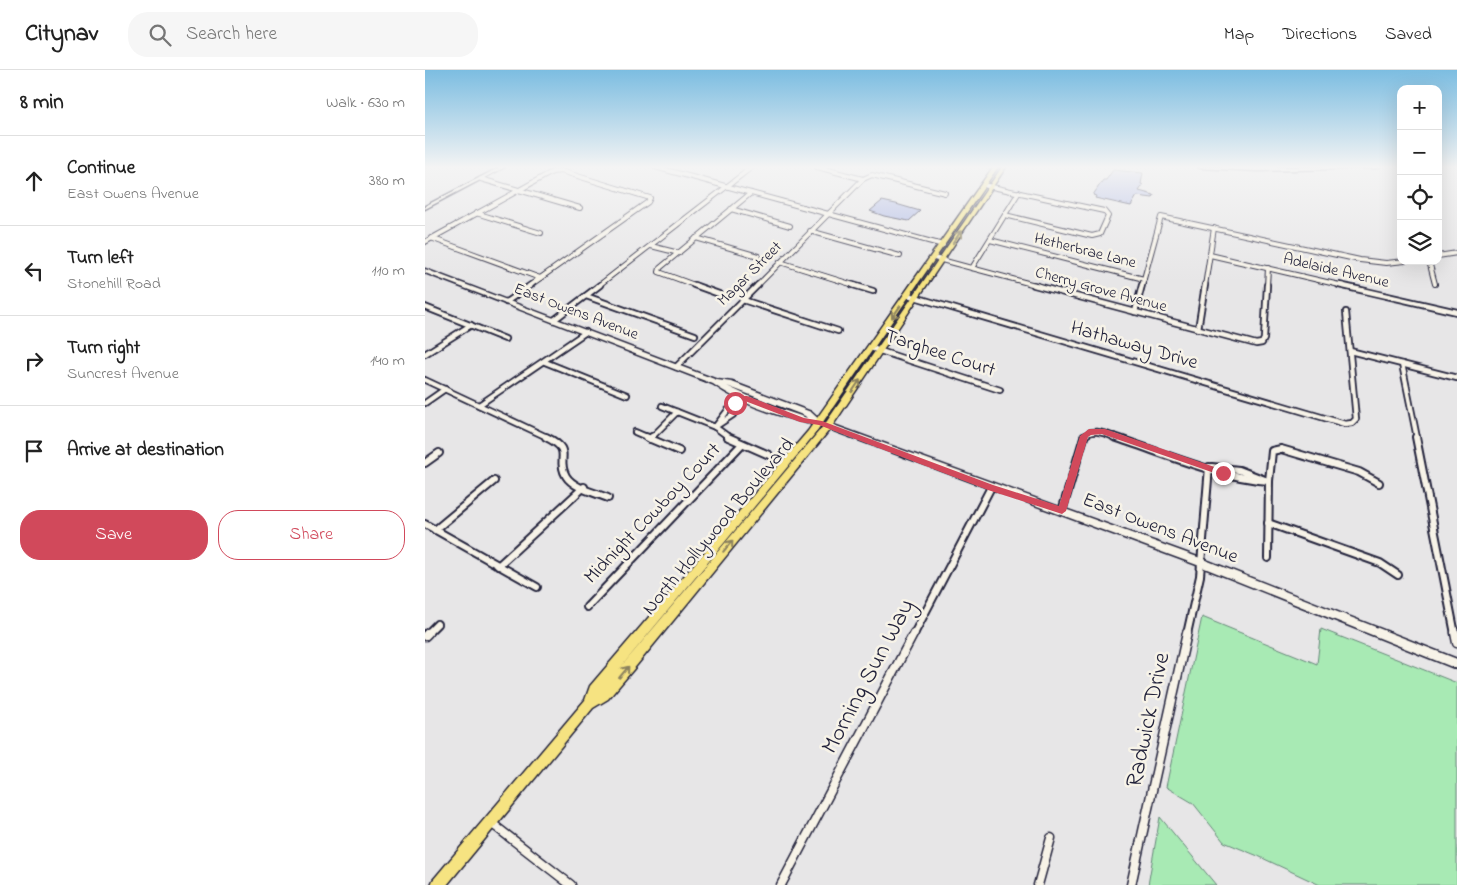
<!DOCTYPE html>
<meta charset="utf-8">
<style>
body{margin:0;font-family:"Indie Flower",sans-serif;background:#f6f6f6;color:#222}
.controls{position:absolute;right:15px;top:15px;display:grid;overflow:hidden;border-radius:10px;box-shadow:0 5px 20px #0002}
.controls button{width:45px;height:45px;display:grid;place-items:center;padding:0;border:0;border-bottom:1px solid #e0e0e0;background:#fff;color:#222;font:25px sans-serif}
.stop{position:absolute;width:15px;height:15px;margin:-11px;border:4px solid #d1495b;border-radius:50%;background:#fff}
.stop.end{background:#d1495b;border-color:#fff;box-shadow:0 1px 5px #0008}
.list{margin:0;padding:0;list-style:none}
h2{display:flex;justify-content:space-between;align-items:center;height:65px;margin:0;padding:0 20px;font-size:21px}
h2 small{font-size:16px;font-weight:400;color:#767676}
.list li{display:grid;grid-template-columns:32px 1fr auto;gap:15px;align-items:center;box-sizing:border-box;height:90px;padding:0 20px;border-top:1px solid #e0e0e0}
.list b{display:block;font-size:19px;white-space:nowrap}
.list p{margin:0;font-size:16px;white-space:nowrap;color:#767676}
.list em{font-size:16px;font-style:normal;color:#767676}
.actions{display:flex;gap:10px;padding:15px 20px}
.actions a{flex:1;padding:11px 0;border:1px solid #d1495b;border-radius:20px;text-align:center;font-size:18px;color:#d1495b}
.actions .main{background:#d1495b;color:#fff}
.icon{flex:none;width:28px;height:28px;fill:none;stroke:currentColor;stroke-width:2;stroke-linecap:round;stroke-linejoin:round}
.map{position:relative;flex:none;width:1032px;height:815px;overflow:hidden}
header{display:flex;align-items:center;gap:30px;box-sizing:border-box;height:70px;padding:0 25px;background:#fff;border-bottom:1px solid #e0e0e0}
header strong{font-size:24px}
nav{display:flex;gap:28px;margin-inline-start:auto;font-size:18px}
.search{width:350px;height:45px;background:#f6f6f6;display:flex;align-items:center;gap:12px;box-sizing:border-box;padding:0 18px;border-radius:20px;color:#767676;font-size:19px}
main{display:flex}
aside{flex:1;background:#fff}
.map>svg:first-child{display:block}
.green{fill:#a8eab4;stroke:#658678}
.building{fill:#a9b4e4;stroke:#22223b}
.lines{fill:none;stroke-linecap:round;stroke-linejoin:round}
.minor-far3-casing{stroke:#22223b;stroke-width:6}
.minor-far2-casing{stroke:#22223b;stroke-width:8}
.minor-far1-casing{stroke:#22223b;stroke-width:10}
.minor-casing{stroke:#22223b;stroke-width:11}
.tertiary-casing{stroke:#22223b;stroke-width:3}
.secondary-casing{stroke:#22223b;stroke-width:3}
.primary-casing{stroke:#22223b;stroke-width:3}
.minor-far3{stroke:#f7f3e8;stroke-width:4}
.minor-far2{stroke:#f7f3e8;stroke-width:4.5}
.minor-far1{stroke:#f7f3e8;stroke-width:6}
.minor{stroke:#f7f3e8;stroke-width:8}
.tertiary{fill:#f7f3e8;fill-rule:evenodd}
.secondary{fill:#f7f3e8;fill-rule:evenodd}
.primary{fill:#f6e381;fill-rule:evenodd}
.oneway{stroke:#8c825e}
.route{fill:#d1495b}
.labels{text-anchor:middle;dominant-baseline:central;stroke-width:5;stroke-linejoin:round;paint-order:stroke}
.far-street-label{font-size:16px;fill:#22223b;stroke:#f7f3e8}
.street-label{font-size:20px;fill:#22223b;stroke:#f7f3e8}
.near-street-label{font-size:24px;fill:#22223b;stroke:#f7f3e8}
</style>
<header>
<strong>Citynav</strong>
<div class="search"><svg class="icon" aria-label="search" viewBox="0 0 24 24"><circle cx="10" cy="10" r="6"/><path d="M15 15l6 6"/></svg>Search here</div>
<nav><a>Map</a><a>Directions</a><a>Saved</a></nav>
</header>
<main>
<aside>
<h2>8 min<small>Walk · 630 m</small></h2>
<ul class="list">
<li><svg class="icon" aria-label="ahead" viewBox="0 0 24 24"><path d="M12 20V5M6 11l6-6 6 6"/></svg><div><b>Continue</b><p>East Owens Avenue</p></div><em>380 m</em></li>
<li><svg class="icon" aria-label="left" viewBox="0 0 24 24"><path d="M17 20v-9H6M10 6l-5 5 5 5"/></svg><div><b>Turn left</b><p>Stonehill Road</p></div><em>110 m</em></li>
<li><svg class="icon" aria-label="right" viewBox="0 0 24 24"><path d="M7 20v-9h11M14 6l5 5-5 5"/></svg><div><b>Turn right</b><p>Suncrest Avenue</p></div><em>140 m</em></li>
<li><svg class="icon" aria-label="arrive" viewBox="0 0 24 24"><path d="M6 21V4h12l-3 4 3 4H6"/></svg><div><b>Arrive at destination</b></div></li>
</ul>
<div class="actions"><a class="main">Save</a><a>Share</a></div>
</aside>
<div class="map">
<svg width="1032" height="815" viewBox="0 0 1032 815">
<rect width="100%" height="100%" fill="#e7e6e7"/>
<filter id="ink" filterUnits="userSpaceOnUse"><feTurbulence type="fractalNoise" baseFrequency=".02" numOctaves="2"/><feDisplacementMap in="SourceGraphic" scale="10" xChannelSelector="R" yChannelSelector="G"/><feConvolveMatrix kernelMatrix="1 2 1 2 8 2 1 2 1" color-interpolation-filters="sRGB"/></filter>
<g filter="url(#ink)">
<g class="green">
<polygon points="777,547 892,594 896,559 1032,613 1032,815 895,815 833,786 799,772 768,733 741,717"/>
<polygon points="735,747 791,815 723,815"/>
</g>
<g class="building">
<polygon points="688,100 718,103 716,114 718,115 714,121 729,125 728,128 712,126 706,136 670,128 671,126 668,125 678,110 681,110"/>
<polygon points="457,131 471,134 495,141 484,151 459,146 445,141"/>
</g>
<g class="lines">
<defs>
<g id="minor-far3">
<polyline points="230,97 518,175"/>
<polyline points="392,97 438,109 447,105 520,123"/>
<polyline points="56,109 155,138"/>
<polyline points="558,115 679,141 683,146 675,164 667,166 580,145"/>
<polyline points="306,139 365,156"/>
<polyline points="51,143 116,163"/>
<polyline points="385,161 475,186"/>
<polyline points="6,168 115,208"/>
<polyline points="271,168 333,186"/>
<polyline points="565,170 719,209"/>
<polyline points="0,172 127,102 136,101 225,128 223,132 104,216"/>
<polyline points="226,176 254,183"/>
<polyline points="785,185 919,216"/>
<polyline points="1013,186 1032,183"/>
<polyline points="509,188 614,216"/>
<polyline points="1004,191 1010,214"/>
<polyline points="355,192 432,216"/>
<polyline points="547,198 594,122"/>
<polyline points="173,216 327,97"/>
<polyline points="272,216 234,202 235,198 326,123"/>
<polyline points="332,216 438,109"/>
<polyline points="717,216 736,147 935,190 961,193 980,191"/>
<polyline points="780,216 789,158"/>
<polyline points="842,216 843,198"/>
</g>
<g id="minor-far2">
<polyline points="269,215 294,224"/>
<polyline points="428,215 448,221"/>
<polyline points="609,215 831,274 837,273 839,269 842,215"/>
<polyline points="914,215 1032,242"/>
<polyline points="483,225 920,354 927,353 931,349 921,242"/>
<polyline points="161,226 270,265"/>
<polyline points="318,230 413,261"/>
<polyline points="81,232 106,215"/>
<polyline points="0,237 80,269"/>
<polyline points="710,242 717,215"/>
<polyline points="129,250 175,215"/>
<polyline points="773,259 780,215"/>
<polyline points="446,278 575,320"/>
<polyline points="925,281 1032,308"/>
<polyline points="0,284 46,255"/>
<polyline points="120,292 202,325"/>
<polyline points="977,294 992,368"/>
<polyline points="251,297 333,215"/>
<polyline points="0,310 124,368"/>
<polyline points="0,333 20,319"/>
<polyline points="54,335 161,262"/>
<polyline points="237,336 290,357 305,368"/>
<polyline points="290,357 308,345 320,328"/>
<polyline points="290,357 303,340 320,328"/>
<polyline points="210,362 224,368"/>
<polyline points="226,368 252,342"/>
<path d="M658,368C667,356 681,364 692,368"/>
</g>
<g id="minor-far1">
<path d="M121,367C150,381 130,388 141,406C148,418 171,423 183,428"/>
<polyline points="221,367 254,381"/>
<polyline points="303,367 344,385"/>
<path d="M689,367C736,382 795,408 844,411"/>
<polyline points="991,367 1030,564"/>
<polyline points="225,369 227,367"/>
<polyline points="0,393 14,383"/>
<polyline points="787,397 814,400 840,410"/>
<polyline points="637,441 659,367"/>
<polyline points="843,453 955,493 973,505"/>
<polyline points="0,454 112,517"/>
<polyline points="10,460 69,411"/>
<polyline points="843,488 844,411 847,381 856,379 934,402 954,413"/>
<polyline points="73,496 159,417"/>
<polyline points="162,537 317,374"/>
<polyline points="2,564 12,554"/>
<polyline points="489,564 566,417"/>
<polyline points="762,564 775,506 784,397"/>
</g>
<g id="minor">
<polyline points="1030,563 1032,573"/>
<polyline points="0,566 3,563"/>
<polyline points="65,752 146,815"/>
<polyline points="356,815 489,563"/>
<polyline points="613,815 626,768"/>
<polyline points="706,815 762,563"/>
</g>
<g id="tertiary">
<polygon points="75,97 80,97 0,139 0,136"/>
<polygon points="403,353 778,489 1032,589 1032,599 772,495 401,358 400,356"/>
</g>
<g id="secondary">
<polygon points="773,97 954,97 952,98 832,101 775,98"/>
<path d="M0,199L292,310L307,312L386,342L398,353L394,356C358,348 319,336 288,314L0,203ZM302,316L380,346L382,348L343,335Z"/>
</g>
<polygon id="primary" points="568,97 573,97 389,365 190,604 400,354 577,97 581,97 406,358 207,601 183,629 168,638 22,815 6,815 8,810 160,630 165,616 383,361"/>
</defs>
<use href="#minor-far3" class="minor-far3-casing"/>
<use href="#minor-far2" class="minor-far2-casing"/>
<use href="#minor-far1" class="minor-far1-casing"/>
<use href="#minor" class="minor-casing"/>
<use href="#tertiary" class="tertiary-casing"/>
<use href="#secondary" class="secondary-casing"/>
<use href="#primary" class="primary-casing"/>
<use href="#minor-far3" class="minor-far3"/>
<use href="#minor-far2" class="minor-far2"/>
<use href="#minor-far1" class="minor-far1"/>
<use href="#minor" class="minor"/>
<use href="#tertiary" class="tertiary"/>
<use href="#secondary" class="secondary"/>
<use href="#primary" class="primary"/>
</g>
<defs><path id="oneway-shaft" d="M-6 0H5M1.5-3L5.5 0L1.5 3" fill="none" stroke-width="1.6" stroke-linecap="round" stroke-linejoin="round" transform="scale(1.25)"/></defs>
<g class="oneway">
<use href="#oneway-shaft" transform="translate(532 167) rotate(-56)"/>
<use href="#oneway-shaft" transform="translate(471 242) rotate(125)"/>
<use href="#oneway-shaft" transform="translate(431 316) rotate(-56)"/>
<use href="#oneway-shaft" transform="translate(303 476) rotate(-50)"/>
<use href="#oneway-shaft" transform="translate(199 602) rotate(-50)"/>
</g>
</g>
<linearGradient id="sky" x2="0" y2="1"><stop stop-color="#7cbde1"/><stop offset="0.46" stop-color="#f4f4f4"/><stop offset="1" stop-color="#f4f4f4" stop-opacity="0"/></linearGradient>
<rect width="1032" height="211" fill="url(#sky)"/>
<polygon class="route" points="317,326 322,326 379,348 397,351 568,415 634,436 655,366 664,359 680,359 801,401 802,403 798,406 677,364 666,365 663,367 641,441 637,444 563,420 394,355 375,352 320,331 313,335 308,335 308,332"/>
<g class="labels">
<g class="far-street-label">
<text transform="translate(660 181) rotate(14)">Hetherbrae Lane</text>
<text transform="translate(911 201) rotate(13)">Adelaide Avenue</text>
<text transform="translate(325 204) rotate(-45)">Magar Street</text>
<text transform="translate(676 220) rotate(15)">Cherry Grove Avenue</text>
<text transform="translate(151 242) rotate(21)">East Owens Avenue</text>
</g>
<g class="street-label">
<text transform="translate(709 276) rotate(16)">Hathaway Drive</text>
<text transform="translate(515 284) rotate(18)">Targhee Court</text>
<text transform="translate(228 444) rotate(-46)">Midnight Cowboy Court</text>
<text transform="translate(294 457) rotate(-50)">North Hollywood Boulevard</text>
<text transform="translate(735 459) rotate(21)">East Owens Avenue</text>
</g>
<g class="near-street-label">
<text transform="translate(444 607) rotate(-62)">Morning Sun Way</text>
<text transform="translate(724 650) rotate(-78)">Radwick Drive</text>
</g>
</g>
</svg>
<div class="controls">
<button>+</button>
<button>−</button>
<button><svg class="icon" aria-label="locate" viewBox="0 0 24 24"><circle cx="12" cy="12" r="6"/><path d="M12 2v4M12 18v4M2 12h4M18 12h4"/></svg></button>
<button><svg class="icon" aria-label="layers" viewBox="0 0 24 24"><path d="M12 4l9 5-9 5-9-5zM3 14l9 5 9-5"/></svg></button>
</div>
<div class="stop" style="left:310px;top:333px"></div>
<div class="stop end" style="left:798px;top:403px"></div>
</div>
</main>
